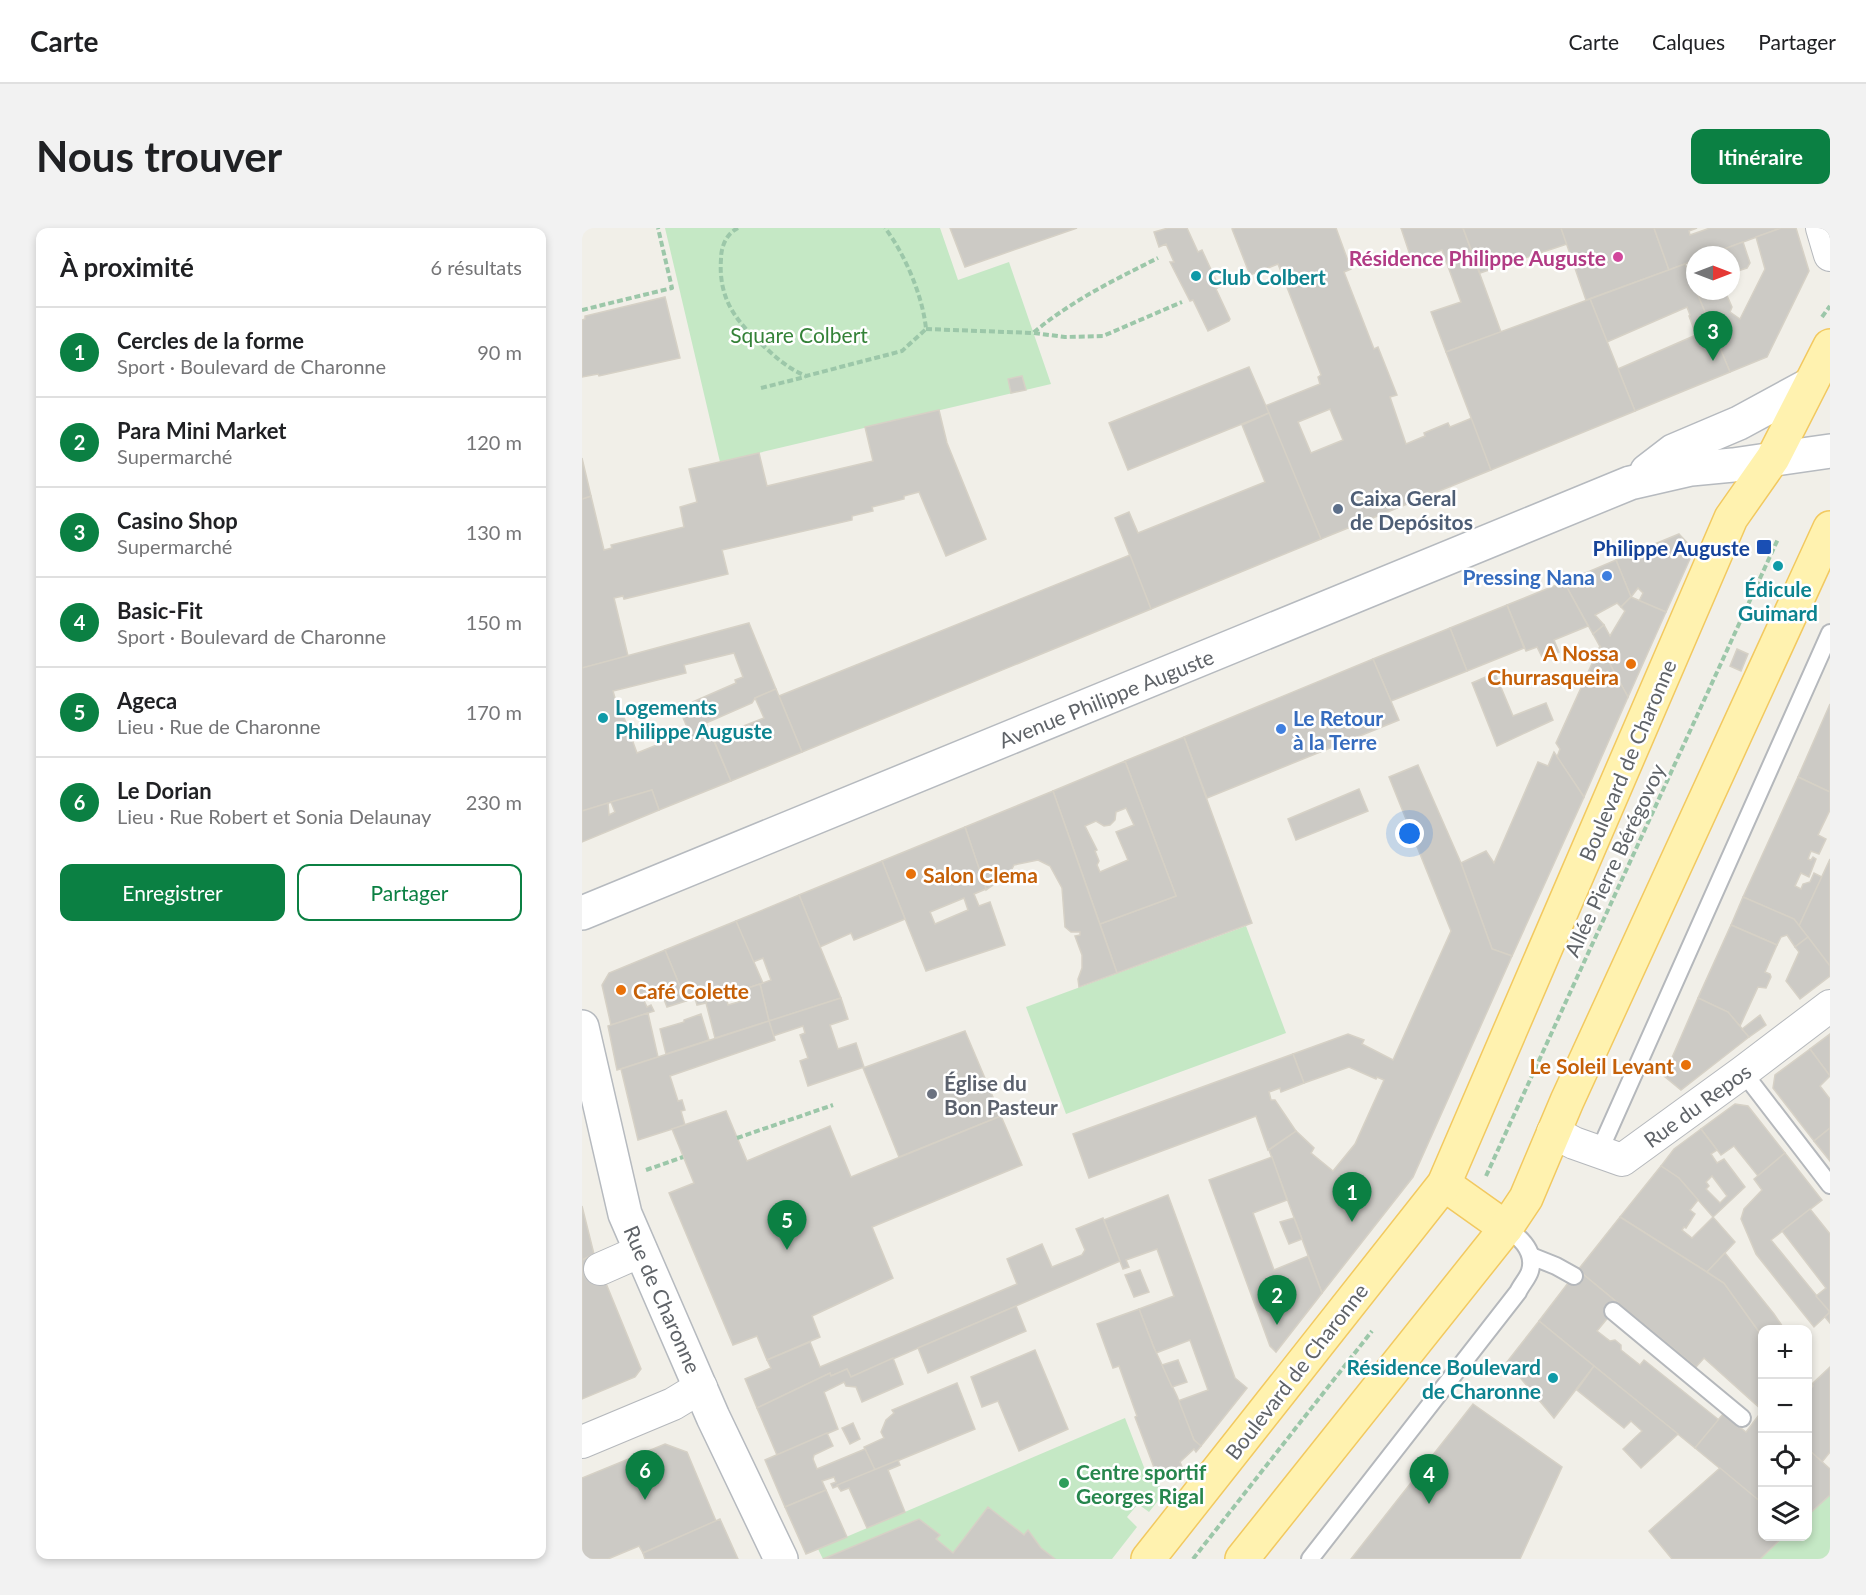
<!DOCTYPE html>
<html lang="fr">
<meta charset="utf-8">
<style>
body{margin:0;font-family:Lato,sans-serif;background:#f2f2f2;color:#202124}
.controls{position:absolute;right:18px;bottom:18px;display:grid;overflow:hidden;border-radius:12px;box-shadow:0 3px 9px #0003}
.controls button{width:54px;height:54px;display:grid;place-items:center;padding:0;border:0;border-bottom:2px solid #e0e0e0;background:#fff;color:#202124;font:30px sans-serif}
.compass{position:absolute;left:1104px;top:18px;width:54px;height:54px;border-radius:50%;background:#fff;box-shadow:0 3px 9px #0003;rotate:90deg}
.you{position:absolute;left:828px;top:606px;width:21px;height:21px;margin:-15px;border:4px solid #fff;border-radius:50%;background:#1a73e8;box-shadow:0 0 0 9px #1a73e833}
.badge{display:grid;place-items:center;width:39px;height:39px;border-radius:50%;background:#0b8043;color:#fff;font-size:20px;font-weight:700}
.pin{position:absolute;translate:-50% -50px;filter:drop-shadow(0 2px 3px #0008)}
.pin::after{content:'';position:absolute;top:32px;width:21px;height:18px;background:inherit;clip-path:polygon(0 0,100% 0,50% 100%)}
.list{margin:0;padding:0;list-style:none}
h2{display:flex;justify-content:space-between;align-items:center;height:78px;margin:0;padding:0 24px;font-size:26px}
h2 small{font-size:20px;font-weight:400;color:#757577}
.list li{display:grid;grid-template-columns:39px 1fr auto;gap:18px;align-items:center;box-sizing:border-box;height:90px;padding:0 24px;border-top:2px solid #e0e0e0}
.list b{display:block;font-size:22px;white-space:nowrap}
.list p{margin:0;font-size:20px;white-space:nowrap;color:#757577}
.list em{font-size:20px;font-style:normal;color:#757577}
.actions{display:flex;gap:12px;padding:18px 24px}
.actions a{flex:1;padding:14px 0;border:2px solid #0b8043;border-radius:12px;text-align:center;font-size:21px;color:#0b8043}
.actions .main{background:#0b8043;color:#fff}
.icon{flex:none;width:33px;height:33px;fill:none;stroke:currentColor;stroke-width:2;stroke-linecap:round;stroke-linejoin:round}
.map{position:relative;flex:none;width:1248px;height:1331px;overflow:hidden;border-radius:12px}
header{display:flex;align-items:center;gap:36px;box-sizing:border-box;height:84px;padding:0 30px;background:#fff;border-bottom:2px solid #e0e0e0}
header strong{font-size:28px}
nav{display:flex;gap:33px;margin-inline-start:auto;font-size:21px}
.intro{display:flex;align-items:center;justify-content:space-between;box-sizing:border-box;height:144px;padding:0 36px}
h1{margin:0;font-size:42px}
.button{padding:15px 27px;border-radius:12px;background:#0b8043;color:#fff;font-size:21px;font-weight:700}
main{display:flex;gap:36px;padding:0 36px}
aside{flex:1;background:#fff;border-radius:12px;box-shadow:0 3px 9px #0003}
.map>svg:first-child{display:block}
.green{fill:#c5e8c5}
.building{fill:#cccac5;stroke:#d6d1c6;stroke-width:1.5;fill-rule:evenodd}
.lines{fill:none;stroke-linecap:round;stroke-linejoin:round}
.lane-casing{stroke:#b5b8bc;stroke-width:20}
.street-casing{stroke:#b5b8bc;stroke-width:34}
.secondary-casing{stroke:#b6babf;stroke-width:36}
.primary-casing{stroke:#f2c960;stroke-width:36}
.path{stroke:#9cc7a9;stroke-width:4;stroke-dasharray:6 3;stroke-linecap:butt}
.lane{stroke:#fff;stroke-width:16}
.street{stroke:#fff;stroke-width:32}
.secondary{stroke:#fff;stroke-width:33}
.primary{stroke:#fff2af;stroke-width:33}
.hotel-dot{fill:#d1479c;stroke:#fff;stroke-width:2}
.culture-dot{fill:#0f9aa8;stroke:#fff;stroke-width:2}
.service-dot{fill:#5c6f8a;stroke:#fff;stroke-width:2}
.transit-dot{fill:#1a4fb4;stroke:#fff;stroke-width:2}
.shop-dot{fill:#3f7fe0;stroke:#fff;stroke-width:2}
.food-dot{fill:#e8710a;stroke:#fff;stroke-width:2}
.worship-dot{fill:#6b7280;stroke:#fff;stroke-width:2}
.leisure-dot{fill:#2e9e5b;stroke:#fff;stroke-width:2}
.labels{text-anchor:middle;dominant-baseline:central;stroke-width:5;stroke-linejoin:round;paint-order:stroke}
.hotel-label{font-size:21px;font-weight:bold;fill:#b23c85;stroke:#fff;text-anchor:end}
.culture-label{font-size:21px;font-weight:bold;fill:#0d838f;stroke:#fff;text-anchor:start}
.park-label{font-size:21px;fill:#348238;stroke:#fff}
.service-label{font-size:21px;font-weight:bold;fill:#4e5e75;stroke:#fff;text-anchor:start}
.transit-label{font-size:21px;font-weight:bold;fill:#164399;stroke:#fff;text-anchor:end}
.shop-label{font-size:21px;font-weight:bold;fill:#366cbe;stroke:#fff;text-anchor:end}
.food-label{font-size:21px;font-weight:bold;fill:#c56008;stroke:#fff;text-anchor:end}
.street-label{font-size:21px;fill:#5f6368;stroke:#fff}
.worship-label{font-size:21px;font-weight:bold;fill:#5b616d;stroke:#fff;text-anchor:start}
.leisure-label{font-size:21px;font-weight:bold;fill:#27864d;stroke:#fff;text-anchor:start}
</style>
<header>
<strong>Carte</strong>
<nav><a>Carte</a><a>Calques</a><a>Partager</a></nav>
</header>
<div class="intro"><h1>Nous trouver</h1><a class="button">Itinéraire</a></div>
<main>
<aside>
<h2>À proximité<small>6 résultats</small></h2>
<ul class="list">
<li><span class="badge">1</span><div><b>Cercles de la forme</b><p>Sport · Boulevard de Charonne</p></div><em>90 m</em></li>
<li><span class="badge">2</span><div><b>Para Mini Market</b><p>Supermarché</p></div><em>120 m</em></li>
<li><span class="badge">3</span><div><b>Casino Shop</b><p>Supermarché</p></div><em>130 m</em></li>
<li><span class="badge">4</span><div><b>Basic-Fit</b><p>Sport · Boulevard de Charonne</p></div><em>150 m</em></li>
<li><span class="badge">5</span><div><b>Ageca</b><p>Lieu · Rue de Charonne</p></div><em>170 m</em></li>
<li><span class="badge">6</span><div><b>Le Dorian</b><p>Lieu · Rue Robert et Sonia Delaunay</p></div><em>230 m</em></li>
</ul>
<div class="actions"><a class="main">Enregistrer</a><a>Partager</a></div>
</aside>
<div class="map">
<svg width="1248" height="1331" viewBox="0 0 1248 1331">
<rect width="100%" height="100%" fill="#f1efe8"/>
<g class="green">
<polygon points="83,0 358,0 376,52 427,34 469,156 138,234"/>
<polygon points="664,698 704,805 484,886 444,779"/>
<polygon points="543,1190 565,1247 584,1263 567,1284 556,1276 545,1289 555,1299 530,1331 241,1331 236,1321"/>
<polygon points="1248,1267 1248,1331 1178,1331 1202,1309 1226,1308 1226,1287"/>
</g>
<g class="building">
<polygon points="368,0 495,0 383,39"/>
<polygon points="586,0 605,0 616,24 620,22 637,59 634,61 648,91 647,93 626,103 611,72 608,73 592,42 588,34 592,34 584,16 577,19 572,4"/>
<path d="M653,0H754L769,41L762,44L792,121L796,119L815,167L808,169L824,216L843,208L842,205L866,195L868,199L890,190L909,242L739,311L683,178L738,156L736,149L739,147L696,36L668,47L650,1ZM748,181L761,212L729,225L716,194Z"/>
<polygon points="819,0 881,0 919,104 864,124 849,84 879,74 860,22 830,33"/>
<polygon points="881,0 979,0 985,16 898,45"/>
<polygon points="979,0 1072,0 1087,42 1004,72"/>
<polygon points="1072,0 1115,0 1107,3 1108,7 1128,0 1199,0 1126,27 1113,27 1113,32 1087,42"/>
<polygon points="1199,0 1214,0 1227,43 1185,129 1148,144 1114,63 1143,63 1150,79 1148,84 1158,91 1183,41 1174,9"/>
<polygon points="1161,14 1168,35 1165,40 1149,45 1149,27 1126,27"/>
<polygon points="1103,36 1148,144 1053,183 1036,141 1114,107 1107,88 1108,87 1105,79 1025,114 1008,71"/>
<polygon points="83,69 98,130 17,148 16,146 0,149 0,92 3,91 3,88"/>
<polygon points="1008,71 1053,183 909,242 864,124"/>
<polygon points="667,139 687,185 546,242 527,195"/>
<polygon points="440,148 444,162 429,165 426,151"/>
<polygon points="357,182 365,215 404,311 364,328 337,264 322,268 322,271 290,279 291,283 270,288 270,292 140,322 146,346 42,371 41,368 32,370 46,428 0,440 0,271 9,268 22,322 30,320 29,317 102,299 98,279 115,274 107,241 177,225 185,258 291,233 283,199"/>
<polygon points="687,185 739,311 569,381 533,290 547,284 556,305 683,254 660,197"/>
<polygon points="0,230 9,268 0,271"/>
<polygon points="1097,306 1112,322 1084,384 1057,373 1061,365 1056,360 1049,369 1034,332"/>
<polygon points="548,327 569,381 220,524 197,468"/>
<polygon points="1034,332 1049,369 1039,379 1035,375 1013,387 1022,397 1011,406 982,354"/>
<polygon points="982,354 1006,398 972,412 977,424 961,431 955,419 944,423 925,377"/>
<polygon points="1049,369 1084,384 1046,469 1011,406 1022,397 1028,408 1043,383 1039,379"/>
<polygon points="925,377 942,420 885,443 868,400"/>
<path d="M167,395L194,461L173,470L170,475L124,495L149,553L77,582L70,562L0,583V440ZM152,425L161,449L153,452L154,455L97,480L107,504L55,525L40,484H37L31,463L104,445L102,437Z"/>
<polygon points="868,400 885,443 809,473 791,431"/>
<polygon points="1018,418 1046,469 1002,569 975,529 978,521 974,515"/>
<polygon points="1155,421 1166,426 1159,443 1148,438"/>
<polygon points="791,431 817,492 625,570 602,509"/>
<polygon points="913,445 931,488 964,475 971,492 915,518 890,455"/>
<polygon points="194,461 220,524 149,553 131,510 182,490 173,470"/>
<polygon points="1248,476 1248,564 1216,549"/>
<polygon points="602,509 670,695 535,745 518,696 594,668 543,533"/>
<polygon points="972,524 1002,569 930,728 910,721 879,635 904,623 912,635 956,534 966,538"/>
<path d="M543,533L594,668L518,696L471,563ZM544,580L552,597L534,604L546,632L518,644L515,637L517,633L513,623L515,622L503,598L514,593L522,598L528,597L533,592L534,584Z"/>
<polygon points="836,537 879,635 910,721 930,728 831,949 740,1065 687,922 714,903 732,920 729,925 751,943 773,916 802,852 795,849 794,851 767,839 722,855 711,826 766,806 782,812 780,816 811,832 869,703 807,549"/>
<polygon points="1216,549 1248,564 1248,582 1236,607 1244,611 1237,626 1229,623 1226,631 1229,632 1231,629 1234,631 1227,649 1219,645 1213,658 1219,661 1221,656 1228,654 1232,645 1240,649 1217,698 1212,691 1161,669"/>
<polygon points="777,561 786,583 714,612 706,591"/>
<polygon points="70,562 77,582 0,614 0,583 26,575 27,587 33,584 29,574"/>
<polygon points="471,563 535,745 497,759 496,751 500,740 500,727 493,708 498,707 498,704 489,704 483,699 480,660 468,638 456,632 432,637 428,645 404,662 383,599"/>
<path d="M383,599L404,661L392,666L397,678L408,674L423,717L344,743L300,633ZM382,670L386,682L353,696L348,684Z"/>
<polygon points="1248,631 1248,738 1217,698"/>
<polygon points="300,633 323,691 272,712 269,705 238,719 217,667"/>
<polygon points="217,667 259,770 187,793 178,756 189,752 181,730 171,734 154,693"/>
<polygon points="1161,669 1212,691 1226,709 1213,719 1205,707 1199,709 1195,717 1149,697"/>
<polygon points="154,693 181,755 124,774 123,767 104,773 83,722"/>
<polygon points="1149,697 1195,717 1183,744 1188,746 1189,749 1184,760 1176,759 1158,798 1146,784 1116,770"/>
<polygon points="1226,709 1248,738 1248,748 1218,771 1204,753 1217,724 1213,719"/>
<polygon points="83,722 104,773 85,779 77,758 70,765 63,764 59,766 65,779 69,777 72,783 29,797 20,757 27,745"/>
<polygon points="178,756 187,793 133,810 124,775 115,777 113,770 123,767 124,774 144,768 146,777 163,772 160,762"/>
<polygon points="259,770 266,791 248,797 256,821 274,815 282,839 226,858 218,833 226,830 218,807 223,805 221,798 191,808 187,793"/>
<polygon points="1116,770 1146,784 1167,809 1099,862 1082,848"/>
<polygon points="66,785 76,829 35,842 26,798"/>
<polygon points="119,786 127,812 84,826 78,801 102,794 102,792"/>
<polygon points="1178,787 1184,797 1167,809 1160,801"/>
<polygon points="187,793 193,812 88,848 96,873 100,872 103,882 99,883 103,897 56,912 39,841"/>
<polygon points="383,803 419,888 317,929 281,840"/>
<polygon points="1248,806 1248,848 1228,821"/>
<polygon points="1228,821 1248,848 1238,858 1248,871 1248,900 1232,913 1191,860 1193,847"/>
<polygon points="711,826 722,855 699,864 698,860 687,864 689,872 693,872 714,903 686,922 674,888 507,950 491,906"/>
<polygon points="1153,876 1166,878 1203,925 1176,948 1152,918 1139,927 1119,901"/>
<polygon points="144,883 165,933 248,898 269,949 419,888 440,937 290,999 311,1050 230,1088 238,1109 185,1132 175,1108 151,1117 87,965 112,955 90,901"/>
<polygon points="1248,900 1248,933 1232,913"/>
<path d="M1119,901L1135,922L1129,926L1135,935L1142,931L1163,959L1131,989L1097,950L1079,938L1092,921ZM1130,948L1145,968L1138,975L1124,961L1127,958L1124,954Z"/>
<polygon points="1203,925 1240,972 1189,1012 1248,1084 1232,1099 1174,1026 1159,991 1162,981 1180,962 1172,951"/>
<polygon points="690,929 705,972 671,985 692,1042 726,1028 740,1065 694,1124 688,1118 627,952"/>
<polygon points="1079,938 1097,950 1116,972 1108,982 1113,986 1104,1000 1102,999 1100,1002 1110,1010 1131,989 1153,1014 1125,1044 1038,989"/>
<polygon points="586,967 653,1150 665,1160 619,1218 612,1212 596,1173 626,1162 608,1112 574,1125 557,1081 592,1068 575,1021 544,1032 547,1039 541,1041 522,992"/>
<polygon points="0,978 12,1026 0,1032"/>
<polygon points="1228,981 1248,1006 1248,1095 1243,1089 1248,1084 1234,1068 1244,1060 1200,1003"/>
<polygon points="1038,989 1142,1055 1180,1108 1180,1182 1122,1130 1114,1139 996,1042"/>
<polygon points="521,990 538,1033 269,1149 265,1141 249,1148 248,1145 175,1180 163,1151 189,1140 185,1132 228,1114 238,1139 435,1056 425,1031 460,1016 470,1039 500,1027 503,1022 494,1001"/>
<polygon points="712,990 720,1011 707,1016 698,994"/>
<polygon points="1143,1025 1192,1086 1203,1102 1180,1102 1180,1108 1142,1055 1125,1044"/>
<polygon points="12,1026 59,1141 53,1149 0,1171 0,1032"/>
<polygon points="558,1042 567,1064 552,1069 543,1047"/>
<polygon points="996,1042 1037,1076 1015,1103 1028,1113 1033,1112 1039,1117 1039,1122 1058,1137 1062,1132 1137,1192 1113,1220 957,1093"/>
<polygon points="434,1078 444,1103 346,1145 336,1120"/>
<polygon points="557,1081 572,1120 595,1168 612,1212 619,1218 614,1224 612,1221 598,1234 601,1241 576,1250 553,1189 555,1188 537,1138 531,1140 515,1096"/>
<polygon points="957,1093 1012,1138 972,1190 925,1134"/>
<polygon points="453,1122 486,1201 437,1223 416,1173 400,1179 389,1149"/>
<polygon points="311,1130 321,1156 280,1174 274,1159 264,1158 262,1154 242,1164 256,1201 195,1227 175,1180 248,1145 249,1148 265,1141 269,1149"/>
<polygon points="596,1132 605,1154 590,1159 580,1137"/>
<polygon points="1012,1138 1096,1206 1059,1240 1041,1221 1060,1203 1049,1193 1042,1200 995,1162"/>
<polygon points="1248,1139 1248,1224 1240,1234 1226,1221 1226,1164 1231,1158 1230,1156"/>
<polygon points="375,1155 393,1201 293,1242 282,1219 302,1210 299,1204 304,1192 312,1185 310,1182"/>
<polygon points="891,1176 980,1239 938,1331 769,1331"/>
<polygon points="1180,1183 1180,1275 1113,1220 1141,1186 1164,1204"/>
<polygon points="271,1195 278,1211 268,1216 260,1200"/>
<polygon points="245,1205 251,1218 232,1227 231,1231 235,1241 283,1221 293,1242 251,1260 249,1256 254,1254 252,1249 240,1253 244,1262 203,1279 183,1232"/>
<polygon points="83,1216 105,1224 134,1293 61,1325 57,1318 26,1331 0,1331 0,1250"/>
<polygon points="1226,1221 1248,1241 1248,1267 1226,1287"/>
<polygon points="316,1232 318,1237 306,1242 323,1284 285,1300 267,1260 259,1263 255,1257"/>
<polygon points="1138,1240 1180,1275 1180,1308 1202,1308 1178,1331 1090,1331 1067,1303"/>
<polygon points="244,1262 265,1309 224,1326 203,1279"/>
<polygon points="406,1279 442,1307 446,1302 459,1320 473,1331 241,1331 337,1291 358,1307 354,1311 371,1325"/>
<polygon points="138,1291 156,1331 63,1331 61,1325"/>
</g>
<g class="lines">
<defs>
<g id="lane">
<polyline points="1161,844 1248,957"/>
<polyline points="1017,924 1248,405"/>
<polyline points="949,1028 974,1038 992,1048"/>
<polyline points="1031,1083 1160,1190"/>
<path d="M728,1331L936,1064C939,1057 946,1050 948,1043C954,1023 938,1009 924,1000"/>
</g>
<g id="street">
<polyline points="1240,0 1248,27"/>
<polyline points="971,904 992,915 1040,932 1161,844 1248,778"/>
<polyline points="18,1041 59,1023"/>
<polyline points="0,1214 91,1176 119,1159"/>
</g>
<g id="secondary">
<polyline points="1065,243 1091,223 1157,195 1227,157"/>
<polyline points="0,685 1048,255 1109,241 1151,237 1248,223"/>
<polyline points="0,799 43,986 131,1189 199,1331"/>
</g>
<g id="primary">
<polyline points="862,956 924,1000"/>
<polyline points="566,1331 862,956 1149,290 1191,230 1248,118"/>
<polyline points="660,1331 924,1000 944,970 985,873 1248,300"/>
</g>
</defs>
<use href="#lane" class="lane-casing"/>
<use href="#street" class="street-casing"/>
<use href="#secondary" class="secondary-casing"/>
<use href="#primary" class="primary-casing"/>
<g class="path">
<path d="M156,0C144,6 139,19 139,31C136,73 156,96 186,122C198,133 209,142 224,148L320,123L344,101C341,69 323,26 303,0"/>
<polyline points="0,82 90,60 76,0"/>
<polyline points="1240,89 1248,78"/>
<path d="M344,101L451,105C489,73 532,52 576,30"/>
<polyline points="452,105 483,109 521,108 600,74"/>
<polyline points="179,160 223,149"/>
<polyline points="155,910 251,877"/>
<polyline points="64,942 101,929"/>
<polyline points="904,948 1196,311"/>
<polyline points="611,1331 790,1103"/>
</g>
<use href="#lane" class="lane"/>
<use href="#street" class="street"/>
<use href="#secondary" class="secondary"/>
<use href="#primary" class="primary"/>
</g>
<circle class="hotel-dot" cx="1036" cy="29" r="6"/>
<g class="culture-dot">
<circle cx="614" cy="48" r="6"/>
<circle cx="1196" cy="338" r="6"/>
<circle cx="21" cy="490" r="6"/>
<circle cx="971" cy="1150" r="6"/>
</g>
<circle class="service-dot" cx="756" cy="281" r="6"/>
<rect class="transit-dot" x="1174" y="311" width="16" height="16" rx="3"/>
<g class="shop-dot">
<circle cx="1025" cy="348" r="6"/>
<circle cx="699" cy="501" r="6"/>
</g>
<g class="food-dot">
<circle cx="1049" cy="436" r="6"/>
<circle cx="329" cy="646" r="6"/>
<circle cx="39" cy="762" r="6"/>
<circle cx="1104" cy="837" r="6"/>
</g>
<circle class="worship-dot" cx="350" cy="866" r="6"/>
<circle class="leisure-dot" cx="482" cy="1255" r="6"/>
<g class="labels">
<g class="hotel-label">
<text x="1024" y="29">Résidence Philippe Auguste</text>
</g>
<g class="culture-label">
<text x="626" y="48">Club Colbert</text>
<text x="1196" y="360" text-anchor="middle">Édicule<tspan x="1196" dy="24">Guimard</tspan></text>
<text x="33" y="478">Logements<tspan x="33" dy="24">Philippe Auguste</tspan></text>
<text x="959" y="1138" text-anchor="end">Résidence Boulevard<tspan x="959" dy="24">de Charonne</tspan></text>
</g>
<g class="park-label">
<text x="217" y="106">Square Colbert</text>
</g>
<g class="service-label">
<text x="768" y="269">Caixa Geral<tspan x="768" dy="24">de Depósitos</tspan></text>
</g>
<g class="transit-label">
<text x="1168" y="319">Philippe Auguste</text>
</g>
<g class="shop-label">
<text x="1013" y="348">Pressing Nana</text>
<text x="711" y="489" text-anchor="start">Le Retour<tspan x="711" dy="24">à la Terre</tspan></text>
</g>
<g class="food-label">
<text x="1037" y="424">A Nossa<tspan x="1037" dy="24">Churrasqueira</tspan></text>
<text x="341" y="646" text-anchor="start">Salon Clema</text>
<text x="51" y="762" text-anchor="start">Café Colette</text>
<text x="1092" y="837">Le Soleil Levant</text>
</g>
<g class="street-label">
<text transform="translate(524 470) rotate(-22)">Avenue Philippe Auguste</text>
<text transform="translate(1045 532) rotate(-67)">Boulevard de Charonne</text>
<text transform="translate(1032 632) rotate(-65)">Allée Pierre Bérégovoy</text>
<text transform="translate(1115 877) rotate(-36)">Rue du Repos</text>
<text transform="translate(81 1071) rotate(66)">Rue de Charonne</text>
<text transform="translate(714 1143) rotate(-52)">Boulevard de Charonne</text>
</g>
<g class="worship-label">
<text x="362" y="854">Église du<tspan x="362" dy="24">Bon Pasteur</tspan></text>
</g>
<g class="leisure-label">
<text x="494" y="1243">Centre sportif<tspan x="494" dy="24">Georges Rigal</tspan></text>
</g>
</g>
</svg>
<div class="controls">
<button>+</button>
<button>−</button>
<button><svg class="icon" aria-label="locate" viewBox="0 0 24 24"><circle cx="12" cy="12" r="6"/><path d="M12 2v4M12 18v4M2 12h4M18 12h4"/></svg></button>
<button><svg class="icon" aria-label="layers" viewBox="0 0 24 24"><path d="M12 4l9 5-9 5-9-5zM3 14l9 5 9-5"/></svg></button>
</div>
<svg class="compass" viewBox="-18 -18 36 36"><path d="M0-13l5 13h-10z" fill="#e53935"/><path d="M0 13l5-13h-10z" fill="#757577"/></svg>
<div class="you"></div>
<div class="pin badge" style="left:770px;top:994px">1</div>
<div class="pin badge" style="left:695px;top:1097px">2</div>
<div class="pin badge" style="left:1131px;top:133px">3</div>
<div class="pin badge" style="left:847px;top:1276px">4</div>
<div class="pin badge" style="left:205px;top:1022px">5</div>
<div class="pin badge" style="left:63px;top:1272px">6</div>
</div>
</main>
